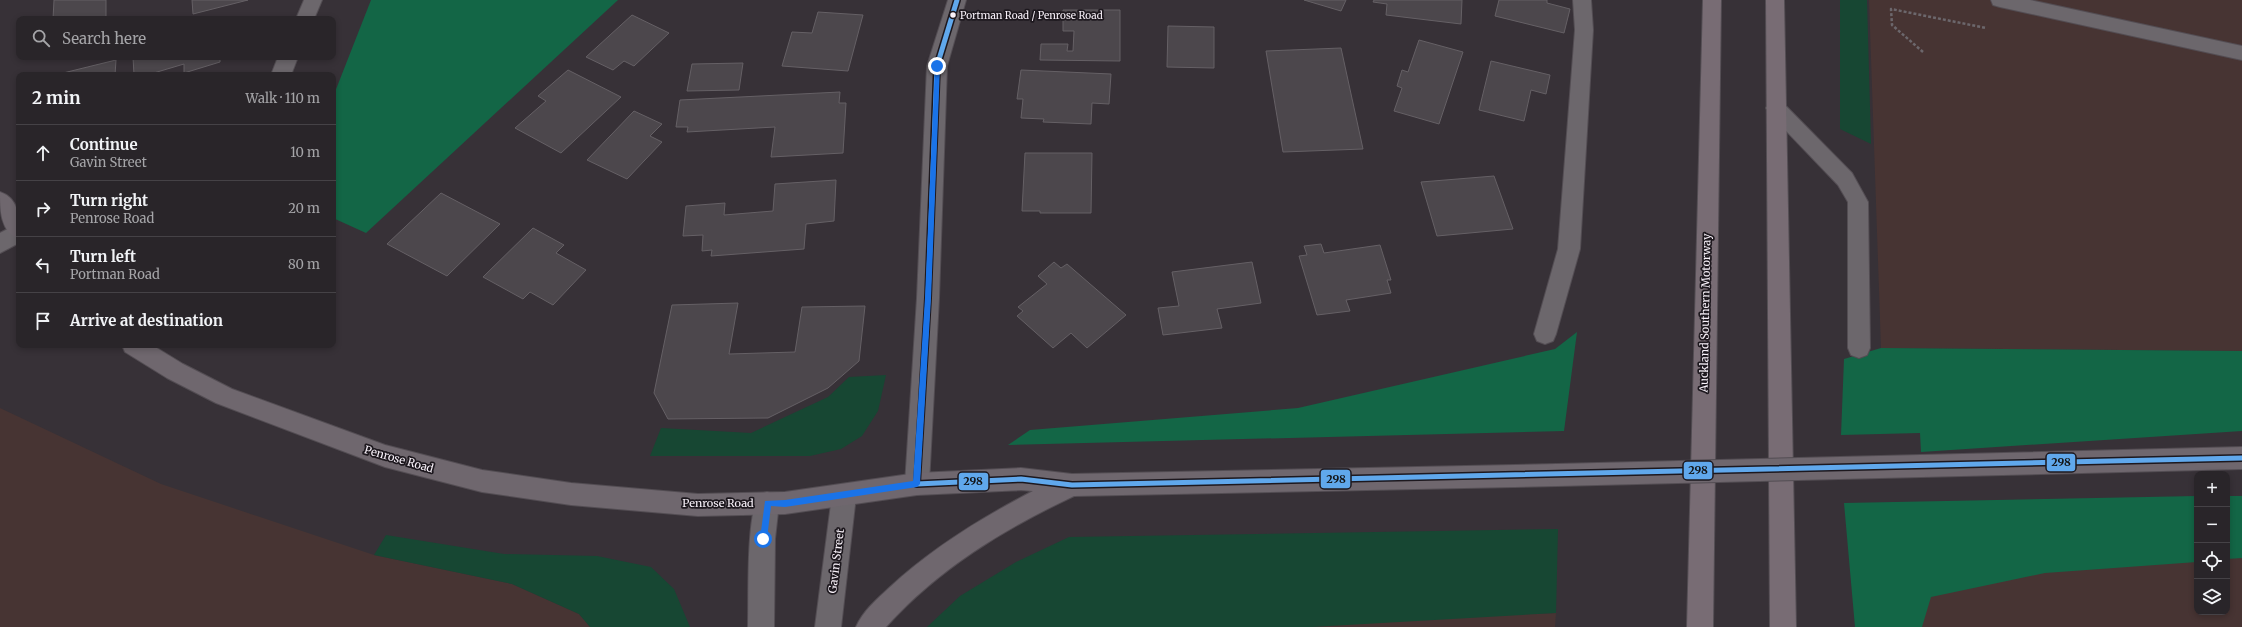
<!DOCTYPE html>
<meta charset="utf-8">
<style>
body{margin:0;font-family:Merriweather,serif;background:#353135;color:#f1f3f6}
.controls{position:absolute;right:12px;bottom:12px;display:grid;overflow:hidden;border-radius:8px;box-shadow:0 2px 6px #0003}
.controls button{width:36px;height:36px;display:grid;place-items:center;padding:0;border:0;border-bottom:1px solid #454246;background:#292529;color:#f1f3f6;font:20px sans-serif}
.stop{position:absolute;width:12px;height:12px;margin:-9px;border:3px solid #1a73e8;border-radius:50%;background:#fff}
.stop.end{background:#1a73e8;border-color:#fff;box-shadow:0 1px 4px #0008}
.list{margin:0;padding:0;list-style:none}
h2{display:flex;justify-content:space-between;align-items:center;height:52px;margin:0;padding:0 16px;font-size:17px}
h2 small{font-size:13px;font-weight:400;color:#a5a5a8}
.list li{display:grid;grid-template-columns:26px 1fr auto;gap:12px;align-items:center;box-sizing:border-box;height:56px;padding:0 16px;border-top:1px solid #454246}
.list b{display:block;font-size:15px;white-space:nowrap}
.list p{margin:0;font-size:13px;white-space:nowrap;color:#a5a5a8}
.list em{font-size:13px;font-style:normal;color:#a5a5a8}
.icon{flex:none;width:22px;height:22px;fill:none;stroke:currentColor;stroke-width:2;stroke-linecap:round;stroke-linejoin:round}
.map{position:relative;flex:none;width:2242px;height:627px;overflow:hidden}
.search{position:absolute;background:#292529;box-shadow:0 2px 6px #0003;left:16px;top:16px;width:320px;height:44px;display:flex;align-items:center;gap:10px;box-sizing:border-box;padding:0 14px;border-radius:8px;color:#a5a5a8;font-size:15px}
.panel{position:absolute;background:#292529;box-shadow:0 2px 6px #0003;left:16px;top:72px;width:320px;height:276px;border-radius:8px}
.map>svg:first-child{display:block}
.industrial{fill:#473433}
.green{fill:#174733}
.forest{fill:#136646}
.building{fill:#4c474c;stroke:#656065}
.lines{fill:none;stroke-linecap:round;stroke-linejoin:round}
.minor-casing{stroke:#534d53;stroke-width:2}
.major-casing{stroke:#534d53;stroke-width:2}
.highway-casing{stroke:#534d53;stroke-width:2}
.path{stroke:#6c676c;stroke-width:2.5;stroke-dasharray:3 2;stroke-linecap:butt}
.minor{fill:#6c676c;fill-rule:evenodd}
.major{fill:#6f676e;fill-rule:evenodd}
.highway{fill:#786c74;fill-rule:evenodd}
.major-bridge-casing{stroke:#534d53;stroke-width:24;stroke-linecap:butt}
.major-bridge{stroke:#6f676e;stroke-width:22}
.bus-1-casing{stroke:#1d181e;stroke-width:8}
.bus-1{stroke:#60a8ec;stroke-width:5}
.route{fill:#1a73e8}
.bus-dot{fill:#f9f2fa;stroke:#1d181e;stroke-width:1.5}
.labels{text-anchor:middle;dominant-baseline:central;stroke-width:3.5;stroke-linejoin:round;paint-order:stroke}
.bus-label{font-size:10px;fill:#f9f2fa;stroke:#1d181e;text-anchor:start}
.street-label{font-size:11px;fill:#f9f2fa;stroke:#1d181e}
.line-badge{stroke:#1d181e;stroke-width:1.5}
.pale-badge-label{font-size:11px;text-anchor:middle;font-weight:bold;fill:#111}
</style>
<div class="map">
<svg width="2242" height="627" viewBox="0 0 2242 627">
<rect width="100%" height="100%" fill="#373137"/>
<g class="industrial">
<polygon points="1869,0 2242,0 2242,351 1881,348"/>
<polygon points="0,408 161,484 374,555 512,584 579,614 590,627 0,627"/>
<polygon points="2242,539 2242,627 1914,627 1904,559 2197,542 2197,612 2227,612 2227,540"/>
<polygon points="1556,613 1555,627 1191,627 1217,625"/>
</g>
<g class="green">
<polygon points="1840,0 1867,0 1871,144 1840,129"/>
<polygon points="886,375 878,411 862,436 841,449 810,456 650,456 661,428 751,433 828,397 849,377"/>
<polygon points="1558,529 1556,613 1312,627 927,627 960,596 1016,562 1069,537"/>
<polygon points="386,535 504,554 597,556 651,567 674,589 690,627 590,627 579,614 512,584 374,555"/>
</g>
<g class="forest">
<polygon points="371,0 618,0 366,233 333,218 333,97"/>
<polygon points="1577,332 1564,431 1008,445 1030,430 1298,408 1555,349"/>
<polygon points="1881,348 2242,351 2242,431 1921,452 1920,433 1841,435 1844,359"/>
<polygon points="2197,496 2197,562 2045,573 1931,597 1922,627 1855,627 1844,503"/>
<polygon points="2227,496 2242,496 2242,558 2227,559"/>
</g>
<g class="building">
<polygon points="54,0 106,0 106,19 53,19"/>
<polygon points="192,0 248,0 193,14"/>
<polygon points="1304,0 1346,0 1341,11"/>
<polygon points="1374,0 1462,0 1461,24 1386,15 1387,4 1373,2"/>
<polygon points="1499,0 1547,0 1547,3 1570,9 1564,33 1495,16"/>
<polygon points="1063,10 1120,10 1120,61 1040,60 1041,44 1068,44 1067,51 1073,51 1074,31 1063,31"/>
<polygon points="818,12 863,15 848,71 782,66 792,32 812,33"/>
<polygon points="632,15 669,33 634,66 624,61 613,70 586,57"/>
<polygon points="1168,26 1214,27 1214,68 1167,67"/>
<polygon points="1419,40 1463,52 1439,124 1394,111 1402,88 1397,86 1402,70 1408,72"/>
<polygon points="1341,48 1363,149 1283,152 1266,51"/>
<polygon points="133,57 220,57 220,62 184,73 184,64 147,75 134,75"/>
<polygon points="116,60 115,75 55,75"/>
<polygon points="1491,61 1550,75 1546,94 1531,90 1524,121 1479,110"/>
<polygon points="743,63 739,90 687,91 692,64"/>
<polygon points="568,70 621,97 561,153 515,128 546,101 538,96"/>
<polygon points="1021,70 1111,74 1109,104 1092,103 1091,124 1043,122 1044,119 1021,118 1023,99 1017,99"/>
<polygon points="840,92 839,103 846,103 843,153 771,157 775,127 687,132 688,127 676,127 680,100"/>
<polygon points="634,111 662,124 650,136 662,142 627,179 587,160"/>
<polygon points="1025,153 1092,153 1091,213 1040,213 1040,211 1022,211"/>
<polygon points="1494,176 1513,229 1437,236 1421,182"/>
<polygon points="836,180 834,221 806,224 804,249 711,256 712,250 702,251 703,235 683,236 686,206 725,203 724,215 773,211 775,184"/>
<polygon points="441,193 500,224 447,276 387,244"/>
<polygon points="533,228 564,245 556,253 586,270 553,305 530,292 523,299 483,277"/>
<polygon points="1321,244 1324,253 1380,245 1391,280 1387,280 1391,293 1346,300 1350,311 1317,315 1299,256 1307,255 1304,246"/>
<polygon points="1054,262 1061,268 1067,264 1126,315 1087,348 1071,333 1053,348 1017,316 1023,311 1018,307 1047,284 1038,276"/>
<polygon points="1252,262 1261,303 1217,309 1222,328 1163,335 1158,308 1179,306 1172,272"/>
<polygon points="738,303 729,354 795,352 802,307 865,306 859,361 828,388 768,418 668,419 654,393 672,305"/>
</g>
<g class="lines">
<defs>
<g id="minor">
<polygon points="304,0 322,0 314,19 296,19"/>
<polygon points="948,0 966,0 947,66 939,298 929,484 925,492 917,495 909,492 905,484 917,298 927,66"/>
<polygon points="1573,0 1591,0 1593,30 1580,249 1556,334 1553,341 1545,344 1537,341 1534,334 1558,249 1575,30"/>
<polygon points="1991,0 2030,0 2242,46 2242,60 2000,7 1993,5"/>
<polygon points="278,57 298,57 291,75 271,75"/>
<polygon points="1776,101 1783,103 1852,173 1868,202 1870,348 1867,355 1859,358 1851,355 1848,348 1848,202 1838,185 1769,113 1766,108 1769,103"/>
<polygon points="19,223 19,243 0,253 0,233"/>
<polygon points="844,485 853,488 856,496 841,627 815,627 832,496 835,488"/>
<path d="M767,492L776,495L779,503L775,539L774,627H748C749,593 746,524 758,495Z"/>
</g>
<g id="major">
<path d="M0,192C21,199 19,221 19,239C0,232 0,209 0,192Z"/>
<path d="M122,345H152L183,364L232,389L385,445L482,470L571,483L698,494L785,492L917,473L1021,468L1072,474L1557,464L1565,467L1569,475L1565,483L1557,486L1074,496C1004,529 938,569 886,627H856C863,611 877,599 889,588C932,548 981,518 1033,491L1021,490L917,495L785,514L698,516L571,505L482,492L385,467L216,403L167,378L125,352Z"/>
<polygon points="2242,447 2242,469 1921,477 1913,474 1909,466 1913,458 1921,455"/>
</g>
<g id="highway">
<polygon points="1703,0 1721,0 1713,627 1687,627"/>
<polygon points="1766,0 1784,0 1796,627 1770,627"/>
</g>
</defs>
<use href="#minor" class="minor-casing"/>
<use href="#major" class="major-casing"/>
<use href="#highway" class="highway-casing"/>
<polyline class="path" points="1923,52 1892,25 1891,9 1986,28"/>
<use href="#minor" class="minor"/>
<use href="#major" class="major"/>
<use href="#highway" class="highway"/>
<defs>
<polyline id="major-bridge" points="1557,475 1921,466"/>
</defs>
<use href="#major-bridge" class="major-bridge-casing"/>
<use href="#major-bridge" class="major-bridge"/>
<defs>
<polyline id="bus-1" points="957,0 937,66 928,298 917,484 1021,479 1072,485 2242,458"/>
</defs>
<use href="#bus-1" class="bus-1-casing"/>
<use href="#bus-1" class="bus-1"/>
</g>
<polygon class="route" points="937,64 940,66 931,298 920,484 917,487 785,507 771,506 767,539 763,542 760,539 765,501 785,500 913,481 925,298 935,66"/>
<circle class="bus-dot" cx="953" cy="15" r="3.5"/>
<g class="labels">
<g class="bus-label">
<text x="960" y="15">Portman Road / Penrose Road</text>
</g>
<g class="street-label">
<text transform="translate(1705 313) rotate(-89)">Auckland Southern Motorway</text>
<text transform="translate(399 459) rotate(16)">Penrose Road</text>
<text x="718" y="503">Penrose Road</text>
<text transform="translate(836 561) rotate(-83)">Gavin Street</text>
</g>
</g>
<g class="line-badge">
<rect x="2046" y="453" width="30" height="19" rx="4" fill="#60a8ec"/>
<rect x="1683" y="461" width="30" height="19" rx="4" fill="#60a8ec"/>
<rect x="1320" y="469" width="31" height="20" rx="4" fill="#60a8ec"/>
<rect x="958" y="472" width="31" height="19" rx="4" fill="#60a8ec"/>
</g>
<g class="pale-badge-label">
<text x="2061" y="466">298</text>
<text x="1698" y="474">298</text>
<text x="1336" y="483">298</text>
<text x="973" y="485">298</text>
</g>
</svg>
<div class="controls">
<button>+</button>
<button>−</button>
<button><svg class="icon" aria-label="locate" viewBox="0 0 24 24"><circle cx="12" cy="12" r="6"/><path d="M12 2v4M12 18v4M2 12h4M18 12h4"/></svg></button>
<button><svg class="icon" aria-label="layers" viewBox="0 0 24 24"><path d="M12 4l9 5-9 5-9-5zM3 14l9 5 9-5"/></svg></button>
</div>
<div class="stop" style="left:763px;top:539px"></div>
<div class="stop end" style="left:937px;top:66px"></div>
<div class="search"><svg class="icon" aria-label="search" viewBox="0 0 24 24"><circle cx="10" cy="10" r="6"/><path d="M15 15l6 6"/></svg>Search here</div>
<section class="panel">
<h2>2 min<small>Walk · 110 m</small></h2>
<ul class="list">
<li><svg class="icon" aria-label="ahead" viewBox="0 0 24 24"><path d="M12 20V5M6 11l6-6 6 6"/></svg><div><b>Continue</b><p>Gavin Street</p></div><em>10 m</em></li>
<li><svg class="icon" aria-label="right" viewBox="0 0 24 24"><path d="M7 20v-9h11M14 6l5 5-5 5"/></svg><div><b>Turn right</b><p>Penrose Road</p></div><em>20 m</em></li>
<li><svg class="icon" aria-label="left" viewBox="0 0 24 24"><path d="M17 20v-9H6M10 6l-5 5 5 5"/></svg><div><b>Turn left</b><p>Portman Road</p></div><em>80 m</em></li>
<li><svg class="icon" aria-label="arrive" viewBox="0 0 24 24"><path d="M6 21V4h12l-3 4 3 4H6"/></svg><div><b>Arrive at destination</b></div></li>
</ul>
</section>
</div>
